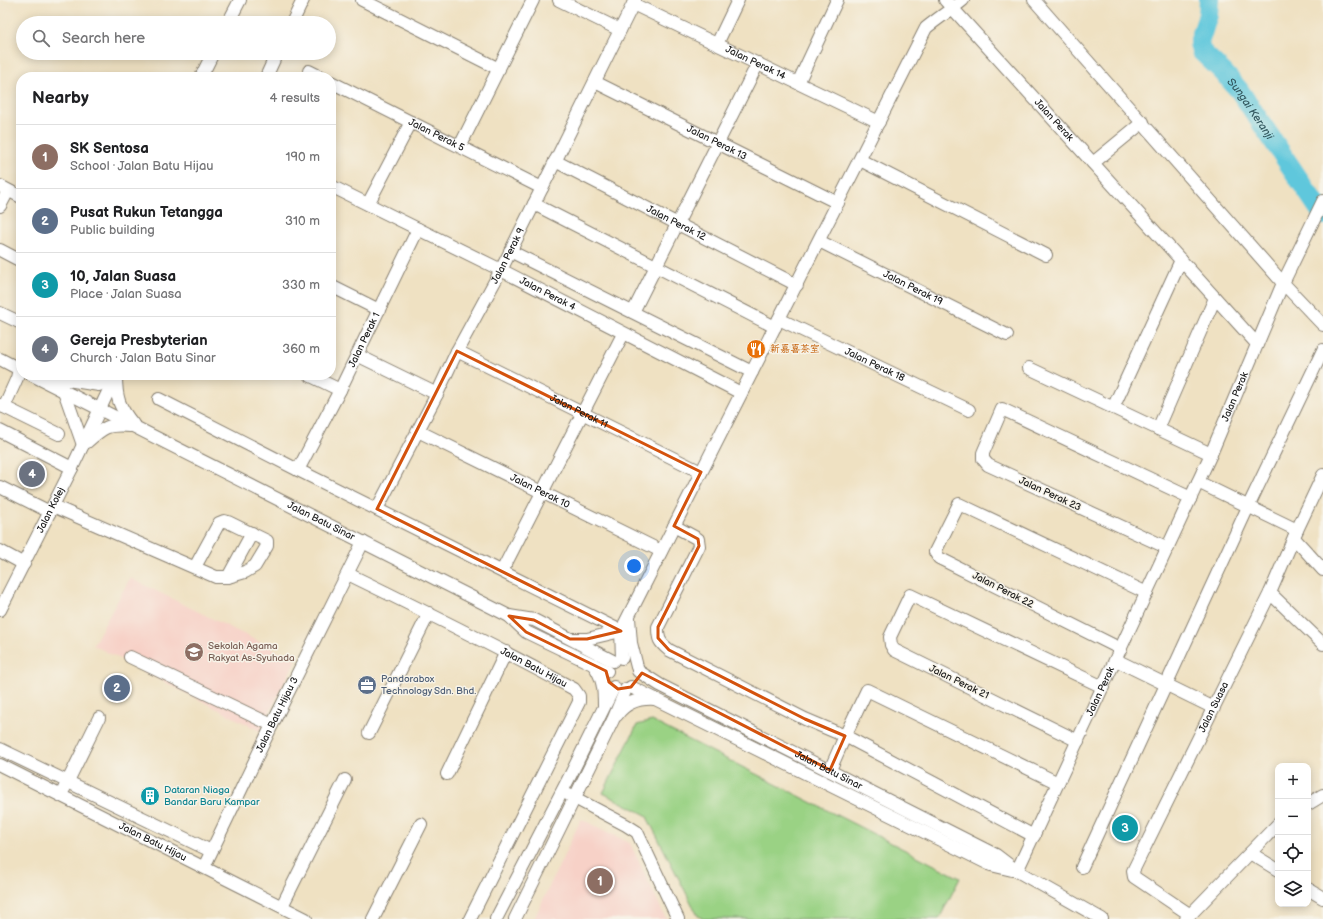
<!DOCTYPE html>
<meta charset="utf-8">
<style>
body{margin:0;font-family:"Balsamiq Sans","LXGW WenKai TC",sans-serif;background:#f6f6f6;color:#202124}
.controls{position:absolute;right:12px;bottom:12px;display:grid;overflow:hidden;border-radius:8px;box-shadow:0 2px 10px #0003}
.controls button{width:36px;height:36px;display:grid;place-items:center;padding:0;border:0;border-bottom:1px solid #e0e0e0;background:#fff;color:#202124;font:20px sans-serif}
.you{position:absolute;left:634px;top:566px;width:14px;height:14px;margin:-10px;border:3px solid #fff;border-radius:50%;background:#1a73e8;box-shadow:0 0 0 6px #1a73e833}
.badge{display:grid;place-items:center;width:26px;height:26px;border-radius:50%;background:#c8321e;color:#fff;font-size:13px;font-weight:700}
.pin{position:absolute;translate:-50% -50%;border:2px solid #fff;box-shadow:0 1px 4px #0006}
.list{margin:0;padding:0;list-style:none}
h2{display:flex;justify-content:space-between;align-items:center;height:52px;margin:0;padding:0 16px;font-size:17px}
h2 small{font-size:13px;font-weight:400;color:#757577}
.list li{display:grid;grid-template-columns:26px 1fr auto;gap:12px;align-items:center;box-sizing:border-box;height:64px;padding:0 16px;border-top:1px solid #e0e0e0}
.list b{display:block;font-size:15px;white-space:nowrap}
.list p{margin:0;font-size:13px;white-space:nowrap;color:#757577}
.list em{font-size:13px;font-style:normal;color:#757577}
.icon{flex:none;width:22px;height:22px;fill:none;stroke:currentColor;stroke-width:2;stroke-linecap:round;stroke-linejoin:round}
.map{position:relative;flex:none;width:1323px;height:919px;overflow:hidden}
.search{position:absolute;background:#fff;box-shadow:0 2px 10px #0003;left:16px;top:16px;width:320px;height:44px;display:flex;align-items:center;gap:10px;box-sizing:border-box;padding:0 14px;border-radius:22px;color:#757577;font-size:15px}
.panel{position:absolute;background:#fff;box-shadow:0 2px 10px #0003;left:16px;top:72px;width:320px;height:308px;border-radius:16px}
.map>svg:first-child{display:block}
.built{fill:#f7d1c7}
.pitch{fill:#9ad284;stroke:#5b7750}
.lines{fill:none;stroke-linecap:round;stroke-linejoin:round}
.river{stroke:#5fc7dc;stroke-width:20}
.minor-casing{stroke:#867e6f;stroke-width:14}
.minor{stroke:#fff;stroke-width:12}
.marked{fill:none;stroke:#d4530e;stroke-width:3;stroke-linejoin:round}
.labels{text-anchor:middle;dominant-baseline:central;stroke-width:3;stroke-linejoin:round;paint-order:stroke}
.street-label{font-size:10px;fill:#1c1c1c;stroke:#f7f3e8}
.food-label{font-size:10px;fill:#c56008;stroke:#f7f3e8;text-anchor:start}
.education-label{font-size:10px;fill:#785e54;stroke:#f7f3e8;text-anchor:start}
.service-label{font-size:10px;fill:#4e5e75;stroke:#f7f3e8;text-anchor:start}
.culture-label{font-size:10px;fill:#0d838f;stroke:#f7f3e8;text-anchor:start}
.water-label{font-size:11px;font-style:italic;fill:#33585f;stroke:#f7f3e8}
</style>
<div class="map">
<svg width="1323" height="919" viewBox="0 0 1323 919">
<rect width="100%" height="100%" fill="#f7f3e8"/>
<filter id="ink" filterUnits="userSpaceOnUse"><feTurbulence type="fractalNoise" baseFrequency=".025" numOctaves="2"/><feDisplacementMap in="SourceGraphic" scale="8" xChannelSelector="R" yChannelSelector="G"/><feConvolveMatrix kernelMatrix="1 2 1 2 8 2 1 2 1" color-interpolation-filters="sRGB"/></filter>
<filter id="wash" filterUnits="userSpaceOnUse"><feTurbulence type="fractalNoise" baseFrequency=".012" numOctaves="4" result="noise"/><feDisplacementMap in="SourceGraphic" scale="16" xChannelSelector="R" yChannelSelector="G"/><feGaussianBlur stdDeviation="0.9" result="paint"/><feColorMatrix in="noise" values="0 0 0 0 0 0 0 0 0 0 0 0 0 0 0 0 0 1.4 0 .05"/><feComposite in="paint" operator="in"/></filter>
<g filter="url(#wash)">
<rect width="100%" height="100%" fill="#efe1c2"/>
<g class="built">
<polygon points="130,578 296,660 260,731 93,645"/>
<polygon points="581,819 630,843 666,919 534,919"/>
</g>
<polygon class="pitch" points="652,721 960,878 939,919 703,919 698,916 646,815 603,793 637,725"/>
<g class="lines">
<path class="river" id="s1" d="M1209,0L1208,15L1199,43L1201,51L1223,72L1239,90L1323,215"/>
</g>
</g>
<g filter="url(#ink)">
<g class="lines">
<defs>
<g id="minor">
<polyline points="362,0 499,69"/>
<polyline points="559,0 620,30"/>
<path id="s2" d="M945,0L1257,344"/>
<polyline points="1034,0 1283,283 1323,325"/>
<path id="s3" d="M633,4L879,122"/>
<polyline points="228,23 240,0"/>
<polyline points="292,23 303,0"/>
<polyline points="717,44 738,0"/>
<polyline points="309,71 321,77"/>
<polyline points="201,77 213,53"/>
<polyline points="266,77 277,53"/>
<path id="s4" d="M331,82L542,188"/>
<path id="s5" d="M595,82L838,203"/>
<polyline points="798,83 837,0"/>
<polyline points="460,146 533,0"/>
<polyline points="860,160 1046,255"/>
<path id="s6" d="M555,161L797,285"/>
<polyline points="1093,163 1143,122"/>
<polyline points="0,186 21,197"/>
<path id="s7" d="M331,186L501,270L741,393"/>
<polyline points="368,204 411,122"/>
<polyline points="534,204 775,327"/>
<polyline points="0,206 8,191"/>
<path id="s8" d="M819,241L1007,335"/>
<polyline points="0,250 21,261"/>
<polyline points="510,251 752,372"/>
<polyline points="331,286 379,310"/>
<polyline points="633,312 758,63"/>
<polyline points="0,313 21,323"/>
<path id="s9" d="M779,319L969,410"/>
<path id="s10" d="M457,351L701,472"/>
<polyline points="357,355 437,394"/>
<polyline points="0,359 21,370"/>
<polyline points="1029,368 1211,454"/>
<path id="s11" d="M32,375L509,616L526,632L607,671"/>
<polyline points="309,375 340,390"/>
<polyline points="42,376 99,385 116,376"/>
<path d="M116,376C116,398 119,407 133,424"/>
<polyline points="64,391 83,445"/>
<polyline points="159,399 298,470 621,631"/>
<polyline points="0,405 59,434"/>
<polyline points="4,407 17,378 19,369"/>
<polyline points="1113,408 1181,260"/>
<polyline points="1158,429 1215,298"/>
<polyline points="0,431 72,468"/>
<path id="s12" d="M418,431L661,551"/>
<path d="M87,442C104,427 107,424 130,426"/>
<path id="s13" d="M298,470L340,390L418,229"/>
<polyline points="1198,482 1297,530"/>
<polyline points="0,487 50,512"/>
<polyline points="53,506 216,577 228,577 252,533"/>
<path id="s14" d="M377,509L437,394L457,351L501,270L542,188L635,0"/>
<path d="M674,526L698,539L699,546L658,627C658,639 659,642 669,650L805,719L845,736L830,770"/>
<polyline points="1294,538 1323,570"/>
<polyline points="1168,548 988,465 983,459 983,453 1002,409 1191,498"/>
<polyline points="0,551 24,564"/>
<polyline points="195,567 219,523 224,521 228,522 267,541 267,546 255,566 245,572 228,577"/>
<polyline points="502,571 623,334"/>
<path id="s15" d="M348,574C424,611 499,648 574,689L579,696V702L470,919"/>
<polyline points="1270,593 1323,644"/>
<path id="s16" d="M0,610L72,468L116,375"/>
<polyline points="509,616 534,620 613,661"/>
<polyline points="629,618 631,643 637,667"/>
<polyline points="573,639 587,639 621,631"/>
<polyline points="1121,649 939,558 935,552 959,504 1147,593"/>
<polyline points="130,657 272,725"/>
<path d="M622,658L621,631L926,28C938,18 951,10 963,0"/>
<polyline points="1116,660 1214,708"/>
<path d="M593,664C603,677 604,689 604,705"/>
<path id="s17" d="M638,671L660,685L996,855L1017,871L1102,919"/>
<polyline points="631,687 991,865 1012,870"/>
<path d="M617,715C626,702 640,698 655,699"/>
<polyline points="369,733 429,613"/>
<polyline points="1078,741 894,650 891,645 890,637 910,595 1103,687"/>
<polyline points="0,749 211,851"/>
<path id="s18" d="M0,765L306,919"/>
<polyline points="447,774 506,652"/>
<polyline points="64,789 99,718"/>
<polyline points="569,795 626,825 637,832 678,919"/>
<polyline points="1308,804 1323,795"/>
<polyline points="1034,836 845,736 867,690 1058,783"/>
<polyline points="1250,853 1278,870"/>
<path id="s19" d="M204,867L272,725L363,542"/>
<polyline points="1082,867 1248,507 1323,350"/>
<path id="s20" d="M1017,871L1211,454L1283,283L1323,201"/>
<polyline points="1308,889 1323,898"/>
<polyline points="282,906 345,780"/>
<path id="s21" d="M1189,914L1134,877L1133,871L1270,593L1297,530L1323,475"/>
<polyline points="373,919 421,824"/>
<polyline points="496,919 572,772 614,687"/>
<polyline points="515,919 613,720 626,689"/>
<polyline points="1186,919 1278,824"/>
</g>
</defs>
<use href="#minor" class="minor-casing"/>
<use href="#minor" class="minor"/>
</g>
</g>
<path class="marked" d="M457,351L701,472L674,526L698,539L699,546L658,627V638L669,650L805,719L845,736L830,770L642,673L631,687L618,689L609,682L606,671L526,632L509,616L534,620L570,639H587L621,631L377,509Z"/>
<defs>
<symbol id="restaurant-disc" viewBox="-11 -11 22 22"><circle r="9.5" fill="#e8710a" stroke="#f7f3e8"/><path d="M-5-6h1v4h1v-4h1v4h1v-4h1v5L-1.5 .5V6h-2V.5L-5-1ZM5-6V6H3V1.5H1.5Q1.5-4 5-6Z" fill="#fff"/></symbol>
<symbol id="school-disc" viewBox="-11 -11 22 22"><circle r="9.5" fill="#8d6e63" stroke="#f7f3e8"/><path d="M0-5L7-2L0 1L-7-2ZM-4 1L0 2.5L4 1V4Q0 6-4 4Z" fill="#fff"/></symbol>
<symbol id="office-disc" viewBox="-11 -11 22 22"><circle r="9.5" fill="#5c6f8a" stroke="#f7f3e8"/><path d="M-6-3h4V-5.5h4V-3h4V5H-6ZM-1-4.5V-3h2v-1.5ZM-6 0V1H6V0Z" fill="#fff"/></symbol>
<symbol id="building-disc" viewBox="-11 -11 22 22"><circle r="9.5" fill="#0f9aa8" stroke="#f7f3e8"/><path d="M-4-6H4V6H1V3H-1V6H-4ZM-2.5-4.3h1.7v1.8h-1.7ZM.8-4.3h1.7v1.8H.8ZM-2.5-1h1.7V.8h-1.7ZM.8-1h1.7V.8H.8Z" fill="#fff"/></symbol>
</defs>
<g fill-rule="evenodd">
<use href="#restaurant-disc" x="745" y="338" width="22" height="22"/>
<use href="#school-disc" x="183" y="641" width="22" height="22"/>
<use href="#office-disc" x="356" y="674" width="22" height="22"/>
<use href="#building-disc" x="139" y="785" width="22" height="22"/>
</g>
<g class="labels">
<g class="street-label">
<text stroke="none"><textPath href="#s3" startOffset="136">Jalan Perak 14</textPath></text>
<text stroke="none"><textPath href="#s2" startOffset="162">Jalan Perak</textPath></text>
<text stroke="none"><textPath href="#s4" startOffset="118">Jalan Perak 5</textPath></text>
<text stroke="none"><textPath href="#s5" startOffset="136">Jalan Perak 13</textPath></text>
<text stroke="none"><textPath href="#s6" startOffset="136">Jalan Perak 12</textPath></text>
<text stroke="none"><textPath href="#s14" startOffset="285">Jalan Perak 9</textPath></text>
<text stroke="none"><textPath href="#s8" startOffset="105">Jalan Perak 19</textPath></text>
<text stroke="none"><textPath href="#s7" startOffset="242">Jalan Perak 4</textPath></text>
<text stroke="none"><textPath href="#s13" startOffset="146">Jalan Perak 1</textPath></text>
<text stroke="none"><textPath href="#s9" startOffset="106">Jalan Perak 18</textPath></text>
<text stroke="none"><textPath href="#s20" startOffset="522">Jalan Perak</textPath></text>
<text stroke="none"><textPath href="#s10" startOffset="136">Jalan Perak 11</textPath></text>
<text stroke="none"><textPath href="#s12" startOffset="136">Jalan Perak 10</textPath></text>
<text transform="translate(1050 494) rotate(25)">Jalan Perak 23</text>
<text stroke="none"><textPath href="#s16" startOffset="112">Jalan Kolej</textPath></text>
<text stroke="none"><textPath href="#s11" startOffset="324">Jalan Batu Sinar</textPath></text>
<text transform="translate(1003 590) rotate(27)">Jalan Perak 22</text>
<text stroke="none"><textPath href="#s15" startOffset="208">Jalan Batu Hijau</textPath></text>
<text transform="translate(959 682) rotate(26)">Jalan Perak 21</text>
<text stroke="none"><textPath href="#s20" startOffset="198">Jalan Perak</textPath></text>
<text stroke="none"><textPath href="#s21" startOffset="255">Jalan Suasa</textPath></text>
<text stroke="none"><textPath href="#s19" startOffset="169">Jalan Batu Hijau 3</textPath></text>
<text stroke="none"><textPath href="#s17" startOffset="215">Jalan Batu Sinar</textPath></text>
<text stroke="none"><textPath href="#s18" startOffset="171">Jalan Batu Hijau</textPath></text>
</g>
<g class="food-label">
<text x="770" y="349">新嘉喜茶室</text>
</g>
<g class="education-label">
<text x="208" y="646">Sekolah Agama<tspan x="208" dy="12">Rakyat As-Syuhada</tspan></text>
</g>
<g class="service-label">
<text x="381" y="679">Pandorabox<tspan x="381" dy="12">Technology Sdn. Bhd.</tspan></text>
</g>
<g class="culture-label">
<text x="164" y="790">Dataran Niaga<tspan x="164" dy="12">Bandar Baru Kampar</tspan></text>
</g>
<g class="water-label">
<text stroke="none"><textPath href="#s1" startOffset="129">Sungai Keranji</textPath></text>
</g>
</g>
</svg>
<div class="controls">
<button>+</button>
<button>−</button>
<button><svg class="icon" aria-label="locate" viewBox="0 0 24 24"><circle cx="12" cy="12" r="6"/><path d="M12 2v4M12 18v4M2 12h4M18 12h4"/></svg></button>
<button><svg class="icon" aria-label="layers" viewBox="0 0 24 24"><path d="M12 4l9 5-9 5-9-5zM3 14l9 5 9-5"/></svg></button>
</div>
<div class="you"></div>
<div class="pin badge" style="left:600px;top:881px;background:#8d6e63">1</div>
<div class="pin badge" style="left:117px;top:688px;background:#5c6f8a">2</div>
<div class="pin badge" style="left:1125px;top:828px;background:#0f9aa8">3</div>
<div class="pin badge" style="left:32px;top:474px;background:#6b7280">4</div>
<div class="search"><svg class="icon" aria-label="search" viewBox="0 0 24 24"><circle cx="10" cy="10" r="6"/><path d="M15 15l6 6"/></svg>Search here</div>
<section class="panel">
<h2>Nearby<small>4 results</small></h2>
<ul class="list">
<li><span class="badge" style="background:#8d6e63">1</span><div><b>SK Sentosa</b><p>School · Jalan Batu Hijau</p></div><em>190 m</em></li>
<li><span class="badge" style="background:#5c6f8a">2</span><div><b>Pusat Rukun Tetangga</b><p>Public building</p></div><em>310 m</em></li>
<li><span class="badge" style="background:#0f9aa8">3</span><div><b>10, Jalan Suasa</b><p>Place · Jalan Suasa</p></div><em>330 m</em></li>
<li><span class="badge" style="background:#6b7280">4</span><div><b>Gereja Presbyterian</b><p>Church · Jalan Batu Sinar</p></div><em>360 m</em></li>
</ul>
</section>
</div>
